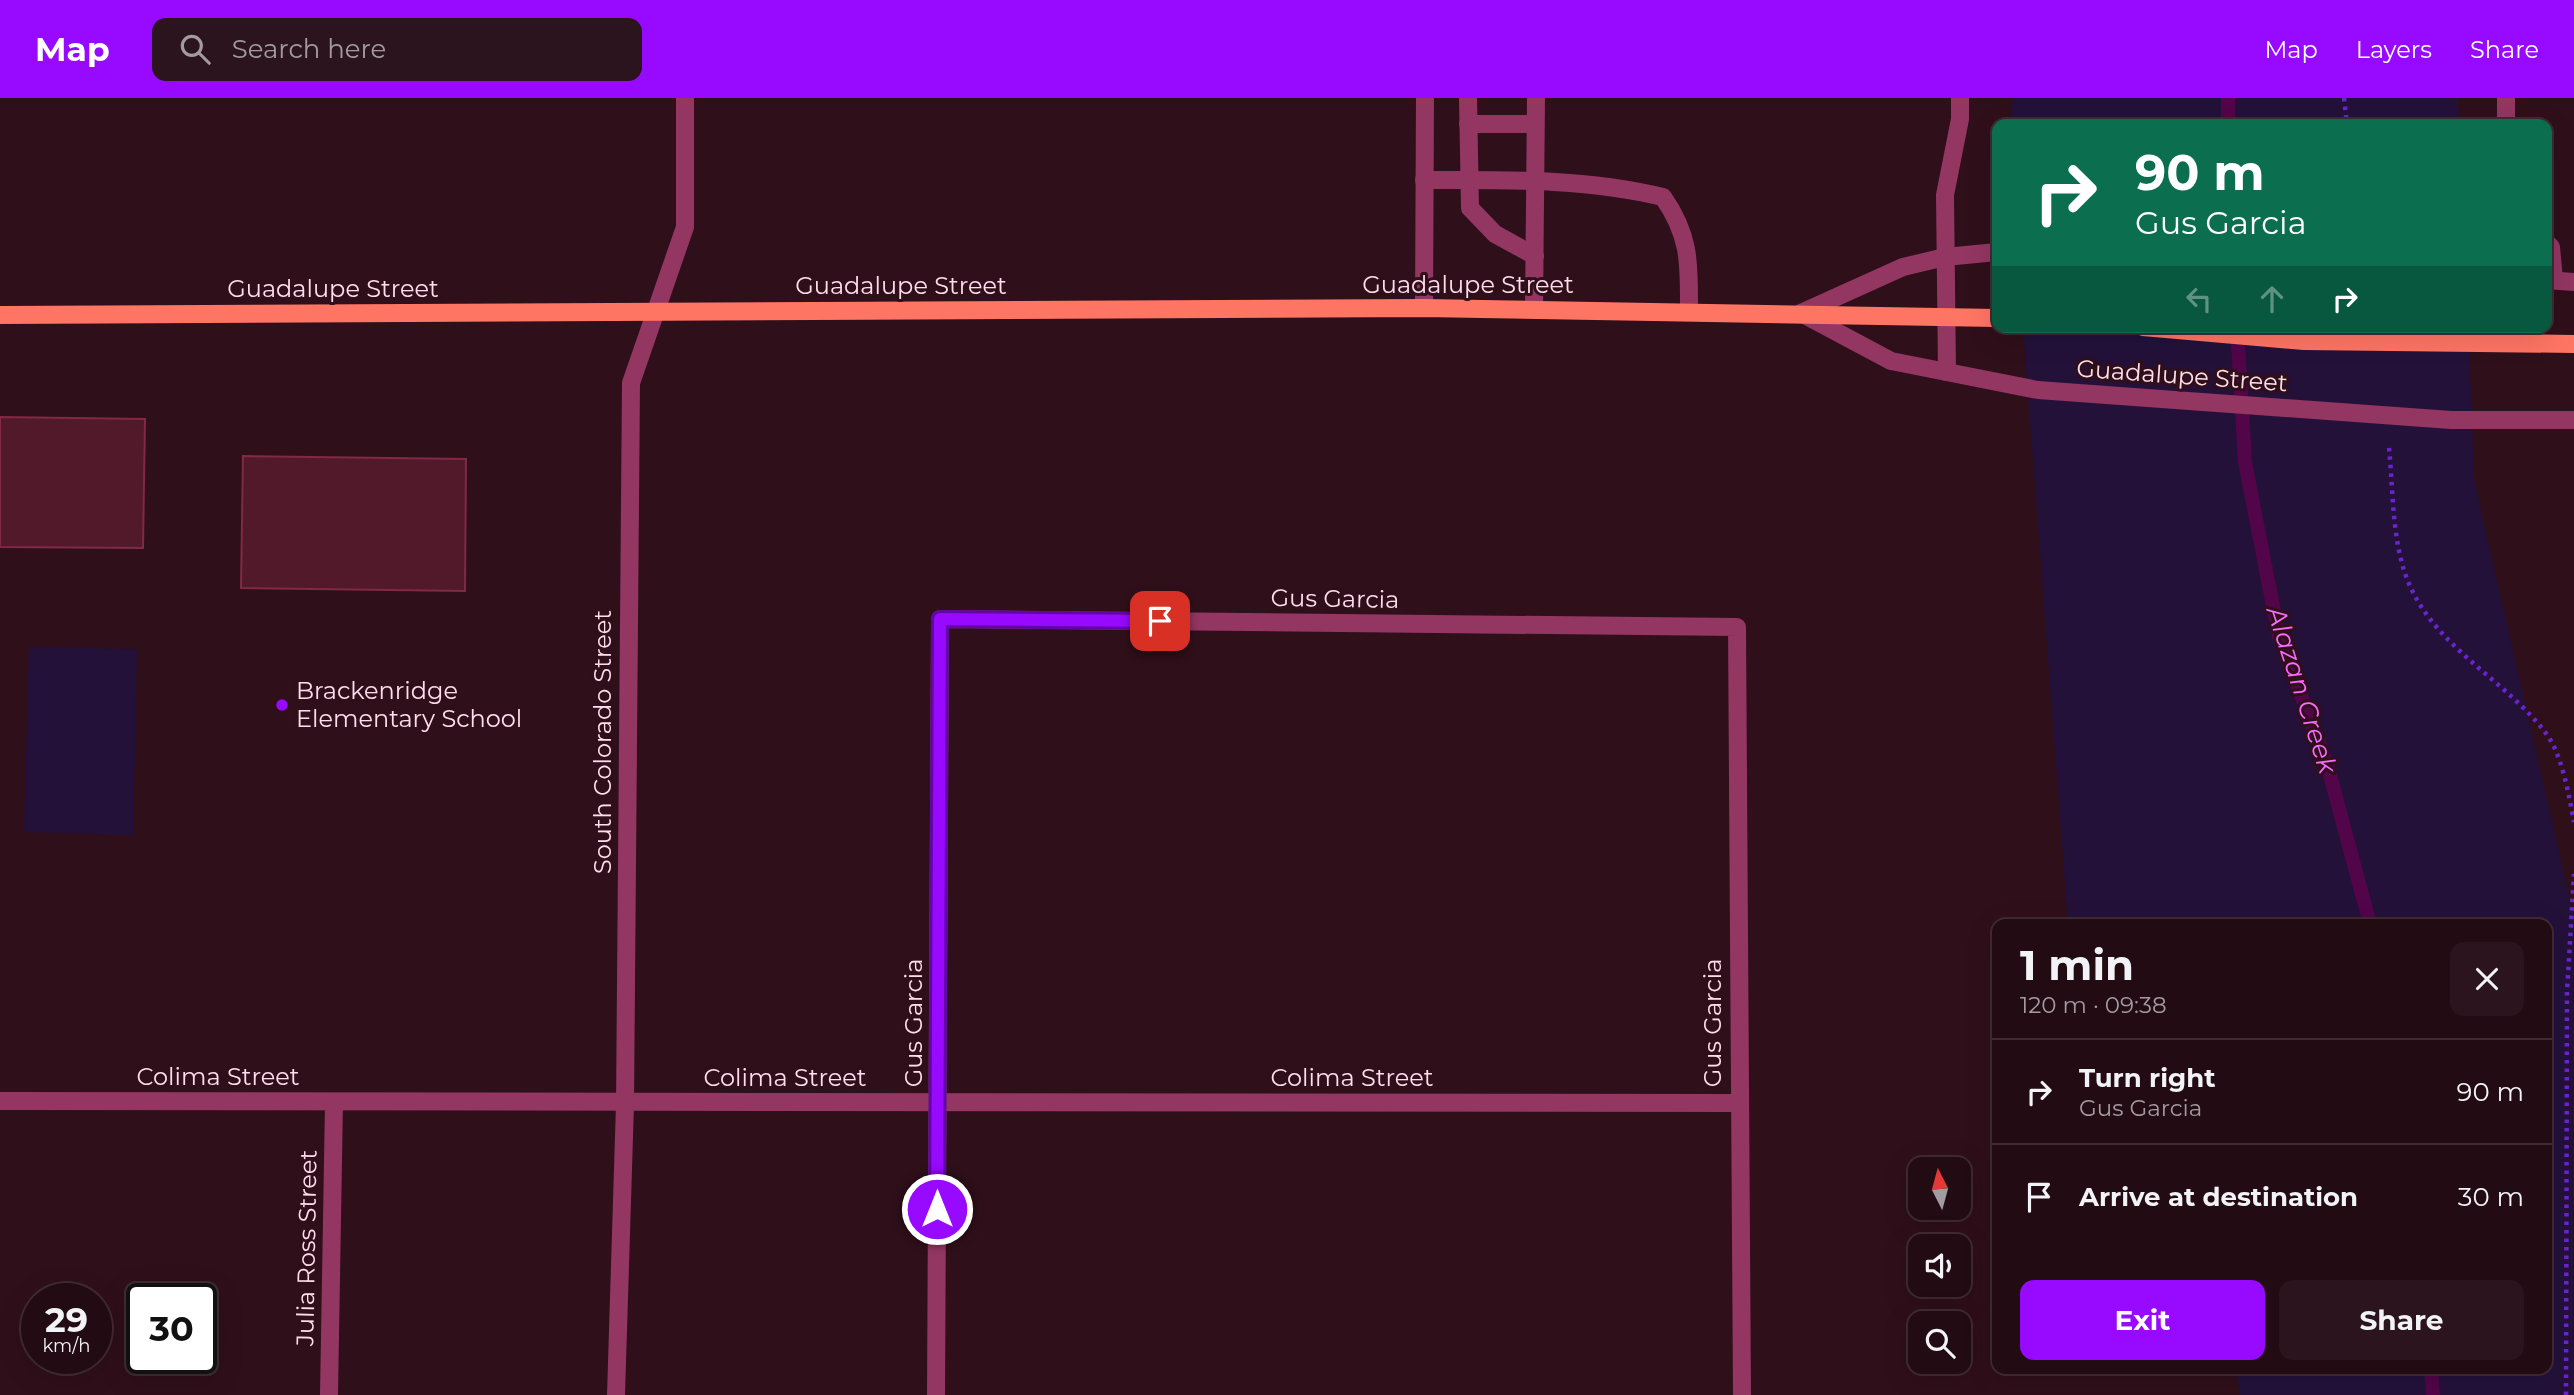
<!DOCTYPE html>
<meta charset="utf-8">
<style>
:root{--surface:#230b14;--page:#2b141d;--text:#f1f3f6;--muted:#a39ba0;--line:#402b34;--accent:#9809ff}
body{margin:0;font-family:Montserrat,sans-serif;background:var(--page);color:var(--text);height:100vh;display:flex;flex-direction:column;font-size:26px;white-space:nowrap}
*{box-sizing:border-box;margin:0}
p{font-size:23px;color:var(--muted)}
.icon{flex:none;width:38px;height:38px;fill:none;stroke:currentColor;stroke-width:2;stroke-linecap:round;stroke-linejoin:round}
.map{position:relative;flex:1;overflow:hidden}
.sheet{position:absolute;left:1992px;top:821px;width:560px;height:455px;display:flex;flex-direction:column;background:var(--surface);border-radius:14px;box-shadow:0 7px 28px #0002,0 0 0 2px var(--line)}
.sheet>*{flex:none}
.hud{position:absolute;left:1992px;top:21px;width:560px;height:214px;border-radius:14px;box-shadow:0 7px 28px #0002,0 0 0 2px var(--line);background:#0b6e4f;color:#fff;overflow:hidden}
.needle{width:46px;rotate:354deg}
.fabs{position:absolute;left:1908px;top:1059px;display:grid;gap:14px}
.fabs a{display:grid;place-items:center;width:63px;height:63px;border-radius:14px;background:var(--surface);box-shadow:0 7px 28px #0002,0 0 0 2px var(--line);font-size:35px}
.speed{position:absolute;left:21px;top:1185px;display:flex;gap:14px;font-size:35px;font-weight:700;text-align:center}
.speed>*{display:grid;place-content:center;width:91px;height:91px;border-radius:50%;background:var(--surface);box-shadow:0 7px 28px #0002,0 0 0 2px var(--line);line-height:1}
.speed small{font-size:18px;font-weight:400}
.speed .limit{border:4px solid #111;border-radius:10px;background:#fff;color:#111}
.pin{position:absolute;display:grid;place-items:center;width:60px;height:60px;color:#fff;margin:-30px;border-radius:14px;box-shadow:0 4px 10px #0006}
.me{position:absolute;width:77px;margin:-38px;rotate:0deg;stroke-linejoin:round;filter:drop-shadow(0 0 5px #0008)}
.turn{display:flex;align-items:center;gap:24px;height:147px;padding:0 28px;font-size:32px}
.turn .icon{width:91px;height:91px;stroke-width:2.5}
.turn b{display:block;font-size:49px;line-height:60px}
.lanes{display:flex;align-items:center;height:66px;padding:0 28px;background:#0003;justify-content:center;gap:35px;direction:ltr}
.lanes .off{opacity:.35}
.round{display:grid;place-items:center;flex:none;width:74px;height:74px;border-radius:14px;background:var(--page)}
.headline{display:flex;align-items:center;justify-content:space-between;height:119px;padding:0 28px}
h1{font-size:42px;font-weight:700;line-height:52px}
.primary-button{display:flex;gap:14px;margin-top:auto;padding:14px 28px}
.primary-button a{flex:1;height:80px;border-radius:14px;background:var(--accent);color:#fff;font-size:28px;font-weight:700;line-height:80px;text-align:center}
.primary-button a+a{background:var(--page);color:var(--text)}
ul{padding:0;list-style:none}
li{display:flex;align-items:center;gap:21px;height:105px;padding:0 28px;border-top:2px solid var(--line)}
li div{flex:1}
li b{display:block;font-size:26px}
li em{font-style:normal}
header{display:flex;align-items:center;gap:42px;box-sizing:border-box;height:98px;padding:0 35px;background:var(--accent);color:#fff}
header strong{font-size:33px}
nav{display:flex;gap:38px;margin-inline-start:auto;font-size:24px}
.search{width:490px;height:63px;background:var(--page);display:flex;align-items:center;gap:18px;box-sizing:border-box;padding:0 24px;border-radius:14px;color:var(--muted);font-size:26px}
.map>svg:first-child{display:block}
</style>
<header>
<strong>Map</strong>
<div class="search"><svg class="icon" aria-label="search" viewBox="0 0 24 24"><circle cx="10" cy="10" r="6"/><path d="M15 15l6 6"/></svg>Search here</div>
<nav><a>Map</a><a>Layers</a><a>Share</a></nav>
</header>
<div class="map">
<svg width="2574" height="1297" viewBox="0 0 2574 1297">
<rect width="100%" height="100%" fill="#2f0f1a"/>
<g fill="#23113a">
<path d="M2012 0H2458L2459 26H2012Z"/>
<path d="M2023 229H2468L2474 382 2574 820V1297H2240L2236 1271 2546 1270V826H2068Z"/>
<path d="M29 549 137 551 133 737 24 734Z"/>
</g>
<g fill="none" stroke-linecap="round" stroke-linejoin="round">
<g stroke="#520549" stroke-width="14">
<path d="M2228 0V26"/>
<path d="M2237 229 2245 364 2279 539 2327 666 2370 826"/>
<path d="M2431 1270 2433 1297"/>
</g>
</g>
<g fill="#52192b" stroke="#812945" stroke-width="2">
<path d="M0 319 145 321 143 450 0 449Z"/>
<path d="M243 358 466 361 465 493 241 490Z"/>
</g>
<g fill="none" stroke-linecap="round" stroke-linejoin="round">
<g stroke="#6b24cd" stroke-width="4.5" stroke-dasharray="3.5 5" stroke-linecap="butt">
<path d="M2344 0 2347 26"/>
<path d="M2389 350C2394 400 2391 456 2416 500 2447 555 2507 585 2545 634 2562 655 2569 698 2574 724"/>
<path d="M2566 1297 2567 894 2574 776"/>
</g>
<g stroke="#933662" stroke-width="18">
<path d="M1468 0 1470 110 1495 136 1535 158"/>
<path d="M1468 26H1535"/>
<path d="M2506 26V0"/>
<path d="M1424 82C1504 82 1585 80 1663 99 1691 139 1689 167 1689 214"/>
<path d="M2546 144 2551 149 2554 182"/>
<path d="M2546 182 2574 184"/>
<path d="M1424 210 1425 0"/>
<path d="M1534 212 1536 0"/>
<path d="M1801 215 1891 263 2038 292 2451 322H2574"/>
<path d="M1801 215 1903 169 1945 159 1997 154"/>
<path d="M1947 274 1945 97 1960 21V0"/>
<path d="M0 1003 1738 1005"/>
<path d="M329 1297 334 1004"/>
<path d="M616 1297 625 1006 631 285 685 129V0"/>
<path d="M936 1297 940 521 1737 529 1742 1297"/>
</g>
<g stroke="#ff7564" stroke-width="18">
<path d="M0 217 1424 210 1997 220"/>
<path d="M2143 229 2304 243 2574 246"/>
</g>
</g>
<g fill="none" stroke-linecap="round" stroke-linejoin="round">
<defs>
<path id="route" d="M937 1111 940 521 1160 523"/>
</defs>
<use href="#route" stroke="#6306a6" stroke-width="18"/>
<use href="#route" stroke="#9809ff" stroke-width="12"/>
</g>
<circle fill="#9809ff" stroke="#2f0f1a" stroke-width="2.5" cx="282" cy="607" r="7"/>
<g text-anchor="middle" stroke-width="6" stroke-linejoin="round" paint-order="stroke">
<g font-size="24" fill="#ffddeb" stroke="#2f0f1a">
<text x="1468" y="195">Guadalupe Street</text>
<text x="901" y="196">Guadalupe Street</text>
<text x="333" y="199">Guadalupe Street</text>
<text transform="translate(2182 278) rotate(4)" y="8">Guadalupe Street</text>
<text transform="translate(1335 501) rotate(1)" y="8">Gus Garcia</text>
<text transform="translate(603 644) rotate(-90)" y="8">South Colorado Street</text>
<text transform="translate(914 925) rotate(-90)" y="8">Gus Garcia</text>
<text transform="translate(1713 925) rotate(-90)" y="8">Gus Garcia</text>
<text x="218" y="987">Colima Street</text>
<text x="785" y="988">Colima Street</text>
<text x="1352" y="988">Colima Street</text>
<text transform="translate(307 1150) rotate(-89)" y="8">Julia Ross Street</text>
</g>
<g font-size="24" fill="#ffddeb" stroke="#2f0f1a" text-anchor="start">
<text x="296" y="601">Brackenridge<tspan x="296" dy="28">Elementary School</tspan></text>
</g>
<g font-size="26" font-style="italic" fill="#f76bff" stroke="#2f0f1a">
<text transform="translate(2302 592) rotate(72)" y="9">Alazan Creek</text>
</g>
</g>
</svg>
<div class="fabs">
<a><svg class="needle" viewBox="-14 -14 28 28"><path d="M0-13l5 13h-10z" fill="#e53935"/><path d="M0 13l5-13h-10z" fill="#a39ba0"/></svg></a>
<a><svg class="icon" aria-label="sound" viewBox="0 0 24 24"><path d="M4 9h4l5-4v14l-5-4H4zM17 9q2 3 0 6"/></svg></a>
<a><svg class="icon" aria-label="search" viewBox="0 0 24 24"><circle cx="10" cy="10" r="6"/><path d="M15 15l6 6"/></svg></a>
</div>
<div class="speed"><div>29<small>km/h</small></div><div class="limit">30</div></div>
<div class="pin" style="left:1160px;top:523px;background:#d93025"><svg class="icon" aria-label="arrive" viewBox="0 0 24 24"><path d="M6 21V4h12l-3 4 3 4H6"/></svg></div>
<svg class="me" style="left:937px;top:1111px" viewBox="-20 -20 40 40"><circle r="17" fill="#9809ff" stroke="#fff" stroke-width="3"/><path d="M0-11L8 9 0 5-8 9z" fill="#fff"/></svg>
<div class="hud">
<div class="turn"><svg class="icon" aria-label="right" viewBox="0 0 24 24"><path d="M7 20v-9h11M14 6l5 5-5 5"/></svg><div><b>90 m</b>Gus Garcia</div></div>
<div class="lanes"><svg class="icon off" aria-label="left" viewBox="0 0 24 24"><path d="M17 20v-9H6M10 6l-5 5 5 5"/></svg><svg class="icon off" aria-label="ahead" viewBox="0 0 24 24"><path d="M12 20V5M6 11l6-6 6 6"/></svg><svg class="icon" aria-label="right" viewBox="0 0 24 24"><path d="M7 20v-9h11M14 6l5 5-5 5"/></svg></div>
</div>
<section class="sheet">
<div class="headline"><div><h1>1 min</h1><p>120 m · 09:38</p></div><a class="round"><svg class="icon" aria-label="close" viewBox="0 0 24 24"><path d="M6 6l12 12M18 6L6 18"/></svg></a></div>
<ul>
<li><svg class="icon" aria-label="right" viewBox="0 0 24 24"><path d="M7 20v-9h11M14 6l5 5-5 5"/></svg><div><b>Turn right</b><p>Gus Garcia</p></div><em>90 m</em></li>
<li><svg class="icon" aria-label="arrive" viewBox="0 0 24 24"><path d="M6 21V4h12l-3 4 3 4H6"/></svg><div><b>Arrive at destination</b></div><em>30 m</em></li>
</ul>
<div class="primary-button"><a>Exit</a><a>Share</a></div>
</section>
</div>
